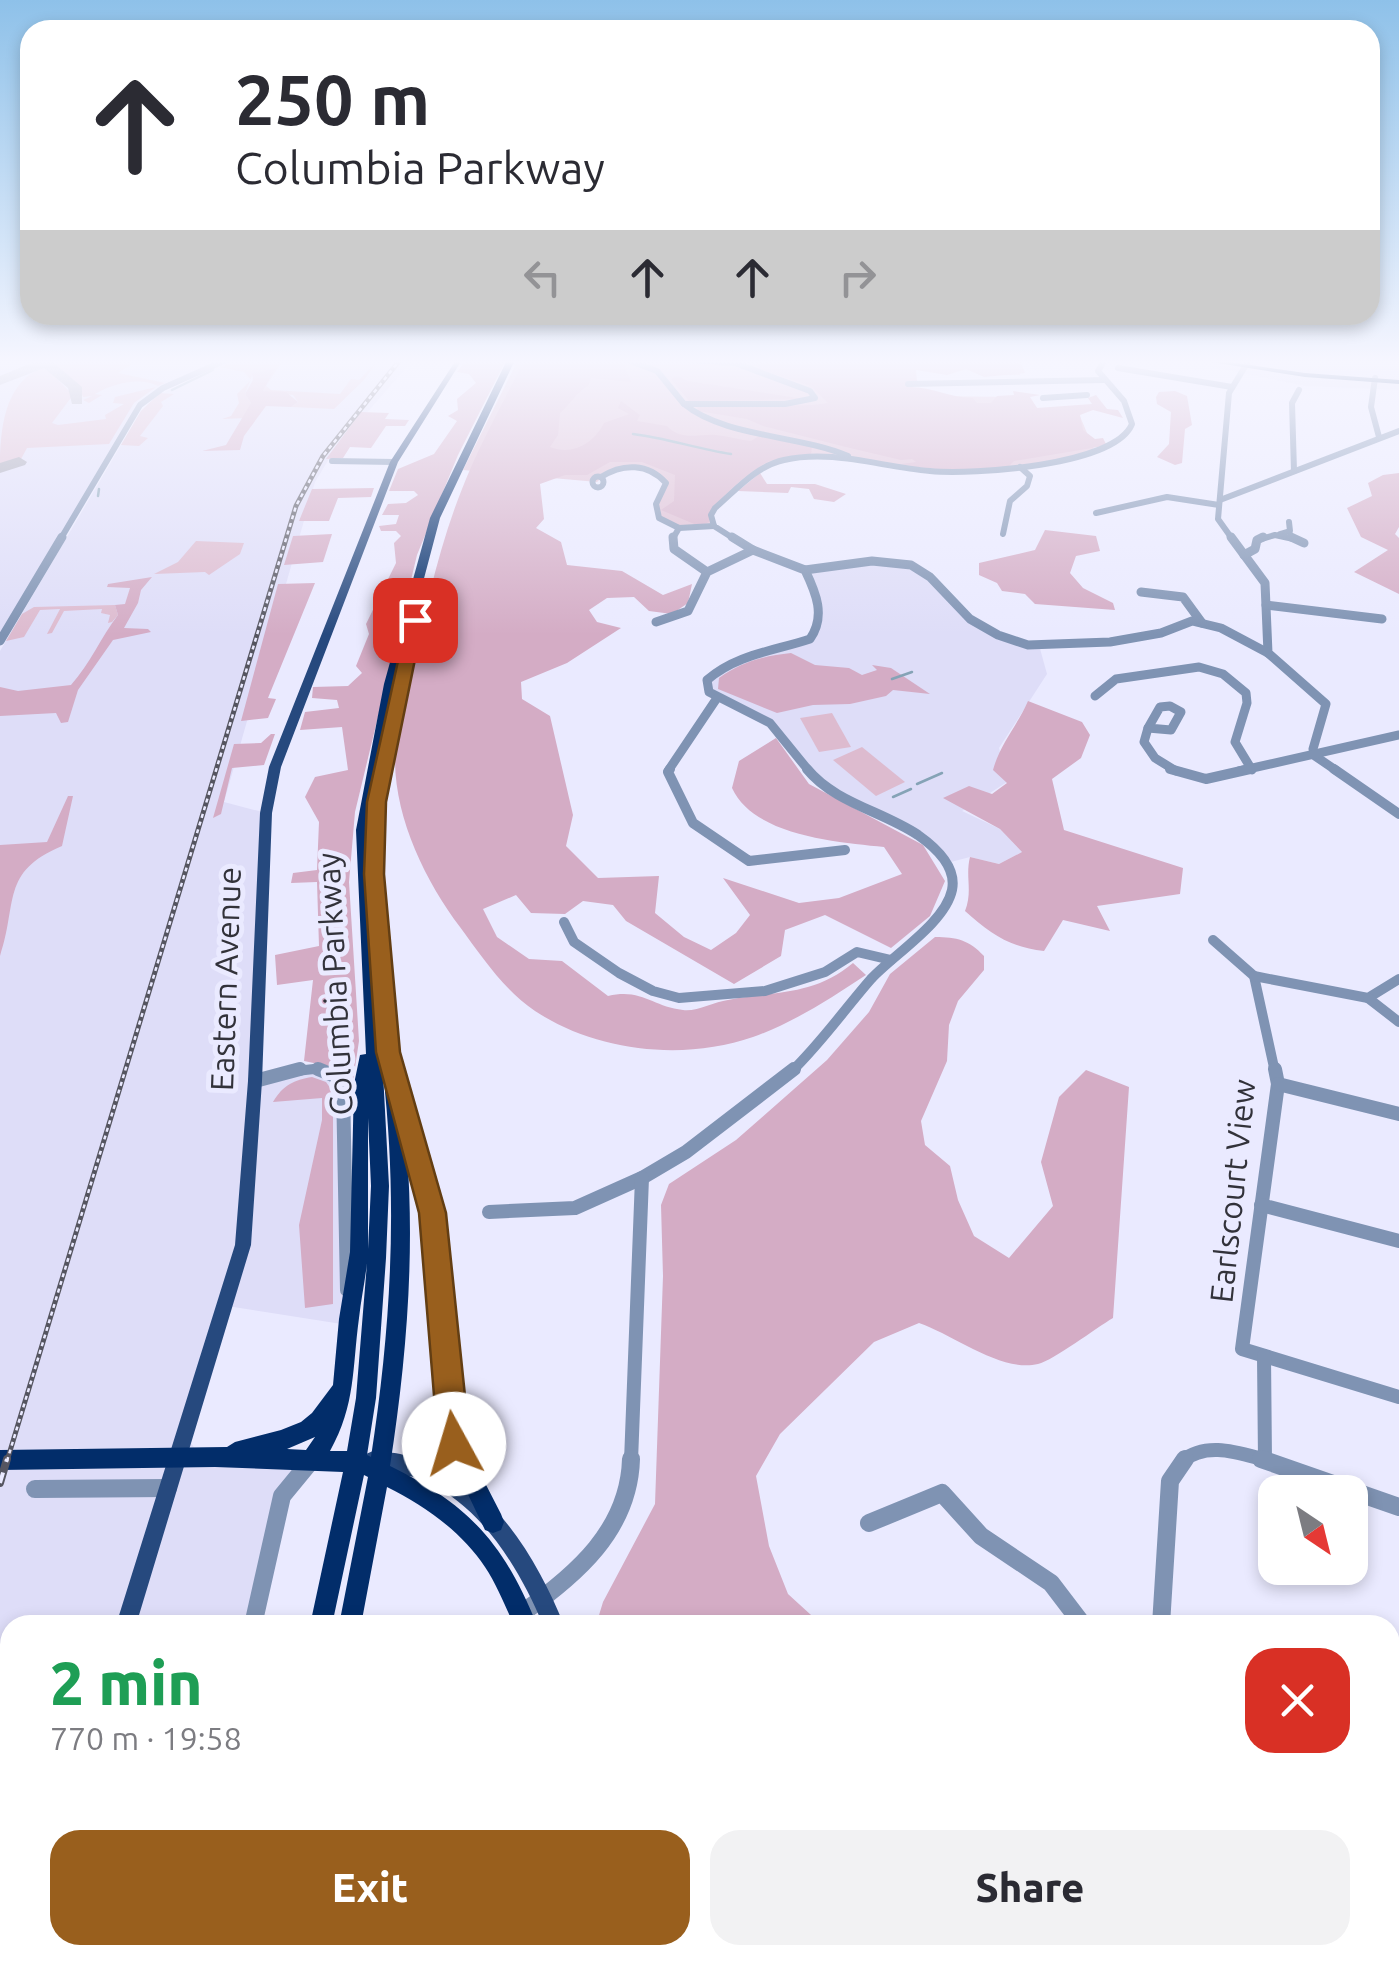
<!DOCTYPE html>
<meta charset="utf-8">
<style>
:root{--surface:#fff;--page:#f2f2f3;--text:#2b2b33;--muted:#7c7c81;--accent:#995f1d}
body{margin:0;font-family:Ubuntu,sans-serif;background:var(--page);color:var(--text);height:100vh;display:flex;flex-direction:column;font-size:38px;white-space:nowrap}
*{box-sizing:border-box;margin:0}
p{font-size:32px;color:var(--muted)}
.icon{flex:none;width:55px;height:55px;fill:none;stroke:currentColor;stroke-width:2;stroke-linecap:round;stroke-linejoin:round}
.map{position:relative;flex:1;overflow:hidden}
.sheet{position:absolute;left:0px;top:1615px;width:1400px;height:350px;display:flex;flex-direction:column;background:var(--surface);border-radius:30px 30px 0 0;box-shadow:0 5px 15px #0003}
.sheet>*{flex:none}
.banner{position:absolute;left:20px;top:20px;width:1360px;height:305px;border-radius:30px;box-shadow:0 5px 15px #0003;background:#fff;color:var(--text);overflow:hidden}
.needle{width:65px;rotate:145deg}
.tools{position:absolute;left:1258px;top:1475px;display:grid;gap:20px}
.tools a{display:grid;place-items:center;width:110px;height:110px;border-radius:20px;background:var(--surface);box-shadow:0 5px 15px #0003;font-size:50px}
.pin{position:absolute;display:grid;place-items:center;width:85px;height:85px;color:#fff;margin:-42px;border-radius:20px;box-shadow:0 5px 15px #0006}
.me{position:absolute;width:110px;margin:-55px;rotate:354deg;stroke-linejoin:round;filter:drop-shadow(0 0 8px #0008)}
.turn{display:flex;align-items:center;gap:35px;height:210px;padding:0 50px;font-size:45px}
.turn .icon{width:130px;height:130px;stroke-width:2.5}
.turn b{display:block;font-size:70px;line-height:85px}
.lanes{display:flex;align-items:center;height:95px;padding:0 50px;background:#0003;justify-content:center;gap:50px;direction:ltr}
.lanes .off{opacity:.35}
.round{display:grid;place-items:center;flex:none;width:105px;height:105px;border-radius:30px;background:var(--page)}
.summary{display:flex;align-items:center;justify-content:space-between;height:170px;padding:0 50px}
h1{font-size:60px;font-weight:800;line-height:75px;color:#1e9e55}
.action{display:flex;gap:20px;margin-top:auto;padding:20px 50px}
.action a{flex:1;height:115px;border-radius:30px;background:var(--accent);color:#fff;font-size:40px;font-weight:800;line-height:115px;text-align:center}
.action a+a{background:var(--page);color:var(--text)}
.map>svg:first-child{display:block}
</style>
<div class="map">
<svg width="1399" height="1965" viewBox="0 0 1399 1965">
<rect width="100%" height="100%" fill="#eaeaff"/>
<g fill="#deddf8">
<path d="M0 360H222L141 401 0 635Z"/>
<path d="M232 360H413L335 449 315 482 224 802 266 813 255 1081 307 1068 339 1079 348 1325 227 1306 186 1434 199 1456 312 1459 282 1496 253 1625H10V1955H24L21 1965H0V651L141 411 156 396Z"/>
<path d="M1203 360H1399V390L1305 386 1212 367 1215 362Z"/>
<path d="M880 561 914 566 952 604 1000 636 1039 645 1047 674 999 748 1007 782 962 811 1000 829 1022 852 999 864 970 857 947 863 928 843 823 785 776 728 717 698 707 680 715 672 813 637 819 617 805 570Z"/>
</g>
<g fill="#ddbbcf">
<path d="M61 360H127L132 364 118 373 165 383 158 386C141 377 115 382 95 394L102 395 89 403 83 400 92 396 83 397 79 386 54 365Z"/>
<path d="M238 360H283L266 386 271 390 340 394 351 379 359 380 378 360 364 380 334 409 291 407 298 402 293 395 263 391 272 375 253 373 245 394 251 403 246 418 222 419 231 416 239 403 237 394 251 380 244 372 220 367Z"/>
<path d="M518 360H1016L1020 375H988L985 369 900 370 919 396 1029 397 1037 408H1060L1079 414 1095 452 1000 471 967 472 806 457 763 468 712 511 714 526 679 528 656 513 665 483 643 468 606 473 597 482 463 470Z"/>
<path d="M40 369H47L73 395 52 423 58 425 106 419 105 415 124 404 113 403 115 397 156 387 134 403 109 444 27 448 21 459 0 465C0 432 4 384 40 369Z"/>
<path d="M160 393 174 394 161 402 163 406 140 436 148 438 139 446 121 445 141 411Z"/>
<path d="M196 541 244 543 240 554 209 575 205 572 154 574 178 562Z"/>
<path d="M115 605 118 615 112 622 108 623 110 615 101 613 102 609 64 611 52 633 47 634 60 609 40 610 24 637 6 641 22 614 34 607Z"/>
<path d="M832 713 851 747 819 752 800 718Z"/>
<path d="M862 747 905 782 876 796 833 760Z"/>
</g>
<g fill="#d4acc5">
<path d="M466 360H506L458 455 417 555 355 812 349 882 359 1041 352 1087 338 1068 304 1061 313 980 277 985 275 955 319 946 317 882 291 883 293 873 317 870 319 822 305 797 315 777 348 770 342 727 300 730 305 712 339 708 337 700 312 698 313 687 348 686 362 673 356 666 369 634 366 624 396 563 394 543 401 536 396 531H381L379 526 396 524 399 515H382L388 504 406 503 418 495 414 491H389L398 469 434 454 457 421 448 416 458 410 457 399 476 383 469 374 457 372Z"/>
<path d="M524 360H618L623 363 631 382 591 378 588 386C576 392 571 404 560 413L558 435 550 447C573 456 594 443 604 423L629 414 618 408 621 401 640 415 637 421 667 426C682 442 700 433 716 435 728 436 739 440 751 441L759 436 812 446 811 455C797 456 784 457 770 461 754 467 707 505 709 522L699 526 661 510 674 501 675 475 642 462H610L587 475H565L540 484 544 519 536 528 561 542 567 565 622 571 663 595 692 584 688 603 672 614 649 611 634 597 607 598 589 610 597 622 621 628 567 663 521 682 522 699 550 716 573 815 566 846 598 878 659 876 655 913 684 937 711 950 736 933 750 915 723 878 799 903 839 898 902 874 884 847C837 842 754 836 732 788L739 761 776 738 809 784 923 845 945 881 930 916 891 948 825 915 785 930 781 956 734 984 626 921 613 905 583 901 565 914 531 913 516 895 483 909 497 937 529 959 562 961 608 996C642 988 653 1007 683 1010 696 1012 714 1002 728 1000 774 991 814 996 853 963L866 975C831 998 793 1023 753 1037 684 1061 597 1052 535 1011 504 990 482 957 460 927 426 882 395 819 395 760 395 734 406 705 411 679 424 616 438 549 462 489 479 445 504 402 524 360Z"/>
<path d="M756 360H1020L1025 373 984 377 966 369 947 375 916 370 917 381 910 387C933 387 950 398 973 398L977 403H991L997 396 1014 395 1013 391 1040 395 1030 397 1037 408 1092 404 1088 398 1096 395 1107 409 1118 410 1123 418 1093 410 1080 415 1083 430 1095 439 1103 438 1106 444 1098 447 1014 461 1008 467C972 470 936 472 901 464L916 462 912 459 901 460 846 447 763 426 747 419 698 411 697 406C740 399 785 410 828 403L811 386 759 369Z"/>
<path d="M275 369 263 391 286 392 298 402 291 407 266 406 244 436 240 450 202 451 226 445 251 403 245 394 253 380 252 373Z"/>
<path d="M678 376 688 381 804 399 689 401 671 379Z"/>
<path d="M1175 391 1187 396 1192 425 1185 429 1182 463 1175 465 1157 457 1169 444 1171 412 1157 404 1156 397 1159 392Z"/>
<path d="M361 412 389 413 385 419 409 420 405 426H386L371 448 350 447 343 458 326 459Z"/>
<path d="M760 473 767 484H815L846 494 834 502 814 499 809 489 791 487 788 493 738 491Z"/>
<path d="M1399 473V527L1395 534 1399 538V594L1354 572 1388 550 1361 537 1347 508 1372 496 1368 483 1383 475Z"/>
<path d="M374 488 371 497 338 498 329 521H299L312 489Z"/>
<path d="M1045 530 1096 536 1100 551 1076 556 1070 573 1083 588 1113 603 1115 610 1035 604 1025 594 1002 591 997 583 979 575V563L1035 550Z"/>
<path d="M332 534 323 562 284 565 293 536Z"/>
<path d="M152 577 141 590 138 603 124 628 148 629 151 632 113 640 78 690 68 722 61 723 56 713 0 716V687L18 691 71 685C90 664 101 637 118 615L115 605 125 604 130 588 107 587 108 584Z"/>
<path d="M315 583 268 698 276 699 268 718 241 721 278 584Z"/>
<path d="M791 653 815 665 849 668 862 675 877 670 872 665 891 668 930 694 893 690 886 696 850 704 813 705 777 713 718 689 719 678C741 662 763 656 791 653Z"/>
<path d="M1028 701 1082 722 1090 735 1081 758 1052 779 1064 830 1183 868 1180 894 1097 906 1110 931 1063 920 1044 951C1009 947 991 934 965 911 973 891 965 877 970 857L999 864 1022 852 1000 829 943 798 969 786 992 794 1007 783 993 770C1000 744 1017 726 1028 701Z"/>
<path d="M271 734H275L264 765 232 768 221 814 213 818 234 744 261 743Z"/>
<path d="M68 796H73L62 846C0 872 18 903 0 956V845L47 842Z"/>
<path d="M935 937C957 937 969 940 984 956V970L958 1001 949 1025 947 1061 921 1121 925 1145 950 1166 958 1200 974 1236 1009 1258 1053 1206 1041 1162 1059 1097 1086 1070 1129 1087 1113 1318C1096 1328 1054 1360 1038 1364 1002 1373 954 1335 919 1323L874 1342 780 1434 756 1476 769 1546 788 1594 822 1625H596L603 1602 655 1504 663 1276 661 1205 669 1184 736 1140 827 1060 869 1012 890 974Z"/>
<path d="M312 1077 326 1082 333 1092V1304L305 1308 299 1225 322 1120V1098L273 1102C283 1085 294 1080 312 1077Z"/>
<path d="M672 1955H810L803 1965H675Z"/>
</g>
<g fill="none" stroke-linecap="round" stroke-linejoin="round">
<g stroke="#85a3b6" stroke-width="2.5">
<path d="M172 390 213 370"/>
<path d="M633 434C667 438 697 449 731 454"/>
<path d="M98 496 99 489"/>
<path d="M892 679 912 672"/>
<path d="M917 784 942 773"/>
<path d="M893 797 911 789"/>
</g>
<g fill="#a0a0b0" fill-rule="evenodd">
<path d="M39 360H58L55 364 82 387V404H72L68 388 44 368 0 385V376Z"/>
<path d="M19 457 27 462 25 465 0 473V463Z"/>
</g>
<g stroke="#7f93b3" stroke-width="6">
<path d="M627 360 657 371 684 404H785L815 398 810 391 735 363 687 360"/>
<path d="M1118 368 1232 387"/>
<path d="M1375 378 1371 407 1379 437"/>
<path d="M908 384 1104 380"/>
<path d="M1043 398 1087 395"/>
<path d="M684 404C724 437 799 435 848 456"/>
<path d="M332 461 394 462"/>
<path d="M1294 471 1292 403 1299 390"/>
<circle cx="598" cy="482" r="5.5"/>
<path d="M601 477C623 463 648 463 666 483L656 504 659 518 679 528 714 526"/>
<path d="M1220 500 1399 431"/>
<path d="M1096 513 1167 497 1219 505"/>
<path d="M1003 534 1010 501 1027 486 1030 476 1020 467"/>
<path d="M1280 534 1290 531 1289 522"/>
<path d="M60 540 140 405 163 388 226 360"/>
<path d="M672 540 679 528"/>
<path d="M736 540 714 526 711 515 715 508C736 490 756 466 784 460 832 449 881 467 930 471 972 475 1115 466 1132 424L1124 401 1098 371 1105 360"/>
<path d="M1233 540 1218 519 1229 393 1249 360"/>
<path d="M1258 540 1275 535 1298 540"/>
</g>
<g stroke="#7f93b3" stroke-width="9">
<path d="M673 537 674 549 707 572"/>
<path d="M732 537 753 550 805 570C816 593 826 616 810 639 774 651 737 654 707 680L709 692 770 723 809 771"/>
<path d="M1231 537 1265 583 1268 653 1326 704 1313 749 1315 756 1337 771"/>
<path d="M1291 537 1304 543"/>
<path d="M1244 555 1255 549 1257 540 1263 537"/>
<path d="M805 570 872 561 911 565 930 577 970 619 998 635 1028 645 1110 642 1161 633 1192 621 1221 628 1268 653"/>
<path d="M1141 592 1183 597 1202 623"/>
<path d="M1266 605 1382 619"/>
<path d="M656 622 688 611 707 572 753 550"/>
<path d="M0 641 62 537"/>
<path d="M1095 696 1116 679 1199 667 1223 674 1246 693 1247 703 1235 742 1252 770"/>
<path d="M1170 706 1181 712 1171 730 1148 728 1160 707Z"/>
<path d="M1148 728 1144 742 1155 758 1176 771"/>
<path d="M668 771 717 698"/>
<path d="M1239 771 1399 735"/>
</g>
<g stroke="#7f93b3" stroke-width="10">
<path d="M670 769 668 772 693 823 749 861 845 850"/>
<path d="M1170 769 1206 779 1250 769"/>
<path d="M1334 769 1399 814"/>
<path d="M564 922 574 942 619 973 653 991 679 998 765 991 825 972 857 952 891 960"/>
<path d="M1213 940 1254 976 1275 1072"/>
<path d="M1254 976 1368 998 1399 979"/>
<path d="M1368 998 1399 1022"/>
<path d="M287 1072 314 1069 327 1072"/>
<path d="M791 1072C821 1043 844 1010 871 979 893 955 945 923 952 890 957 866 935 847 918 835 882 811 835 803 807 769"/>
</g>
<g stroke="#7f93b3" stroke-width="14">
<path d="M318 1069 335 1076 343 1086 347 1290"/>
<path d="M1275 1069 1278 1084 1242 1349 1399 1397"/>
<path d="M255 1081 300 1069"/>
<path d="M1278 1084 1399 1114"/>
<path d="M1261 1205 1399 1241"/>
<path d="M489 1212 575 1208 642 1178 686 1152 794 1069"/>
<path d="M1264 1356 1265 1461"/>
<path d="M631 1461 642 1178"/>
<path d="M1182 1461C1208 1440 1241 1454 1270 1461"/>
</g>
<g stroke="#7f93b3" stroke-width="18">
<path d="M1261 1459 1399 1507"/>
<path d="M35 1489 168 1488"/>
<path d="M869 1523 942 1493 981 1536 1051 1583 1083 1625"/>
<path d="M522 1613C576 1575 629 1530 631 1459"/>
<path d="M253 1625 282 1496 310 1462"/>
<path d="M1161 1625 1170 1481 1185 1459"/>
<path d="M125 1955 157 1965"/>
<path d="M189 1965 192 1955"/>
</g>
<g fill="#26497e" fill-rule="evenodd">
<path d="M456 360H462L398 462 281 767 272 813 262 1081 251 1245 136 1625H116L235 1245 248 1081 260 813 269 767 390 462Z"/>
<path d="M373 1451C383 1452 394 1452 404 1455 486 1472 535 1554 564 1625H543C520 1570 483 1508 427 1482 406 1472 386 1475 366 1468L363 1461 366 1454Z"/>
<path d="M12 1955H36L33 1965H9Z"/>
<path d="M606 1955H630L634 1965H610Z"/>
<path d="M631 1955H655L659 1965H635Z"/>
</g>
<g fill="#022d6a" fill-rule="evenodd">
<path d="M507 360H515L440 518 396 684 374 805 381 806 382 809 381 904 402 1099 409 1101 411 1106 441 1213 464 1442 501 1514 504 1522 501 1530 493 1533 485 1530 444 1444 423 1213 407 1153C415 1258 406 1363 390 1466 470 1505 504 1544 537 1625H514C505 1606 497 1585 485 1567 462 1532 424 1505 387 1487L361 1625H339L368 1477 364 1475 332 1625H310L343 1472 215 1467 0 1470V1450L227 1447 235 1442 281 1430 301 1422 312 1413 333 1385 339 1319 350 1252 354 1084 360 1055 366 1054 356 830 384 684 430 518ZM383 1073C398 1204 391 1327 371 1457L367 1455 376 1398 386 1258 389 1186ZM368 1118 371 1186 368 1249ZM367 1263 356 1398 347 1451H330C356 1404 352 1369 359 1318 361 1300 365 1281 367 1263ZM315 1437 306 1450 287 1449Z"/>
<path d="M1199 360H1215L1305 373 1399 380V384L1305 377Z"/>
<path d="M238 1955H264L263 1965H235Z"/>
<path d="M271 1955H297L296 1965H268Z"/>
</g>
<defs>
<path id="rail-far1" d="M7 1461 296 506 323 456 400 360"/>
<path id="rail" d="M0 1483 7 1459"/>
</defs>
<use href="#rail-far1" stroke="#555560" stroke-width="5"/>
<use href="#rail" stroke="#555560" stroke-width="8"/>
<use href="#rail-far1" stroke="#eaeaff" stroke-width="2.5" stroke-dasharray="4" stroke-linecap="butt"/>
<use href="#rail" stroke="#eaeaff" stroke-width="4" stroke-dasharray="11" stroke-linecap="butt"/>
</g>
<linearGradient id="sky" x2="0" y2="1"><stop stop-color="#8ec1e9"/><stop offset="0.57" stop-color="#f6f6ff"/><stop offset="1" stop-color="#f6f6ff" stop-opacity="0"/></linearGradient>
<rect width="1399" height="635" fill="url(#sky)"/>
<path fill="#995f1d" stroke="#633e13" stroke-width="2.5" d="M415 615 423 620 386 802 384 874 400 1052 446 1213 470 1444 465 1455 454 1459 443 1455 438 1444 419 1213 376 1052 364 874 367 802 407 620Z"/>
<g text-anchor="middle" stroke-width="10" stroke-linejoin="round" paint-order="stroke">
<g font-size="32" fill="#32323a" stroke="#eaeaff">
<text transform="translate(226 979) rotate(-88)" y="11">Eastern Avenue</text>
<text transform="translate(335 984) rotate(-93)" y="11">Columbia Parkway</text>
<text transform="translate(1233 1191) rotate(-84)" y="11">Earlscourt View</text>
</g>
</g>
</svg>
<div class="tools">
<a><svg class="needle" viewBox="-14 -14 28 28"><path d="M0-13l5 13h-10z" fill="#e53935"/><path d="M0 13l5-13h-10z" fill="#7c7c81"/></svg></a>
</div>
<div class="pin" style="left:415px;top:620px;background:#d93025"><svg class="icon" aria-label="arrive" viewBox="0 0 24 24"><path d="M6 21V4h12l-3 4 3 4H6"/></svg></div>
<svg class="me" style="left:454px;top:1444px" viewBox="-20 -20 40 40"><circle r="19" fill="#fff"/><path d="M0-13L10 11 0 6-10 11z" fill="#995f1d"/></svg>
<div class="banner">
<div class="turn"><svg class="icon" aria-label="ahead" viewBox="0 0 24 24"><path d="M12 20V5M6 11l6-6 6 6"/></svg><div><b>250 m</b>Columbia Parkway</div></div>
<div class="lanes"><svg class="icon off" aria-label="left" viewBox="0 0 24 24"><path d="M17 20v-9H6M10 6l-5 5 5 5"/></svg><svg class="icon" aria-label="ahead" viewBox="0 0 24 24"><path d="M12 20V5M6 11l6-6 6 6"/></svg><svg class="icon" aria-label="ahead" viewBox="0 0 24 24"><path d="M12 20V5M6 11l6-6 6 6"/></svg><svg class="icon off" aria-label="right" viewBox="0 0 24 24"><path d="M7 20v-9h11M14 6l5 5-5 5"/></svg></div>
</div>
<section class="sheet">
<div class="summary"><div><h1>2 min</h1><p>770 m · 19:58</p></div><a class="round" style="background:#d93025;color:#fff"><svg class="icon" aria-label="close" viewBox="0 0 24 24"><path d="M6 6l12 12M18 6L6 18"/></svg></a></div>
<div class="action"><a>Exit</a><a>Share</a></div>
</section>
</div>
